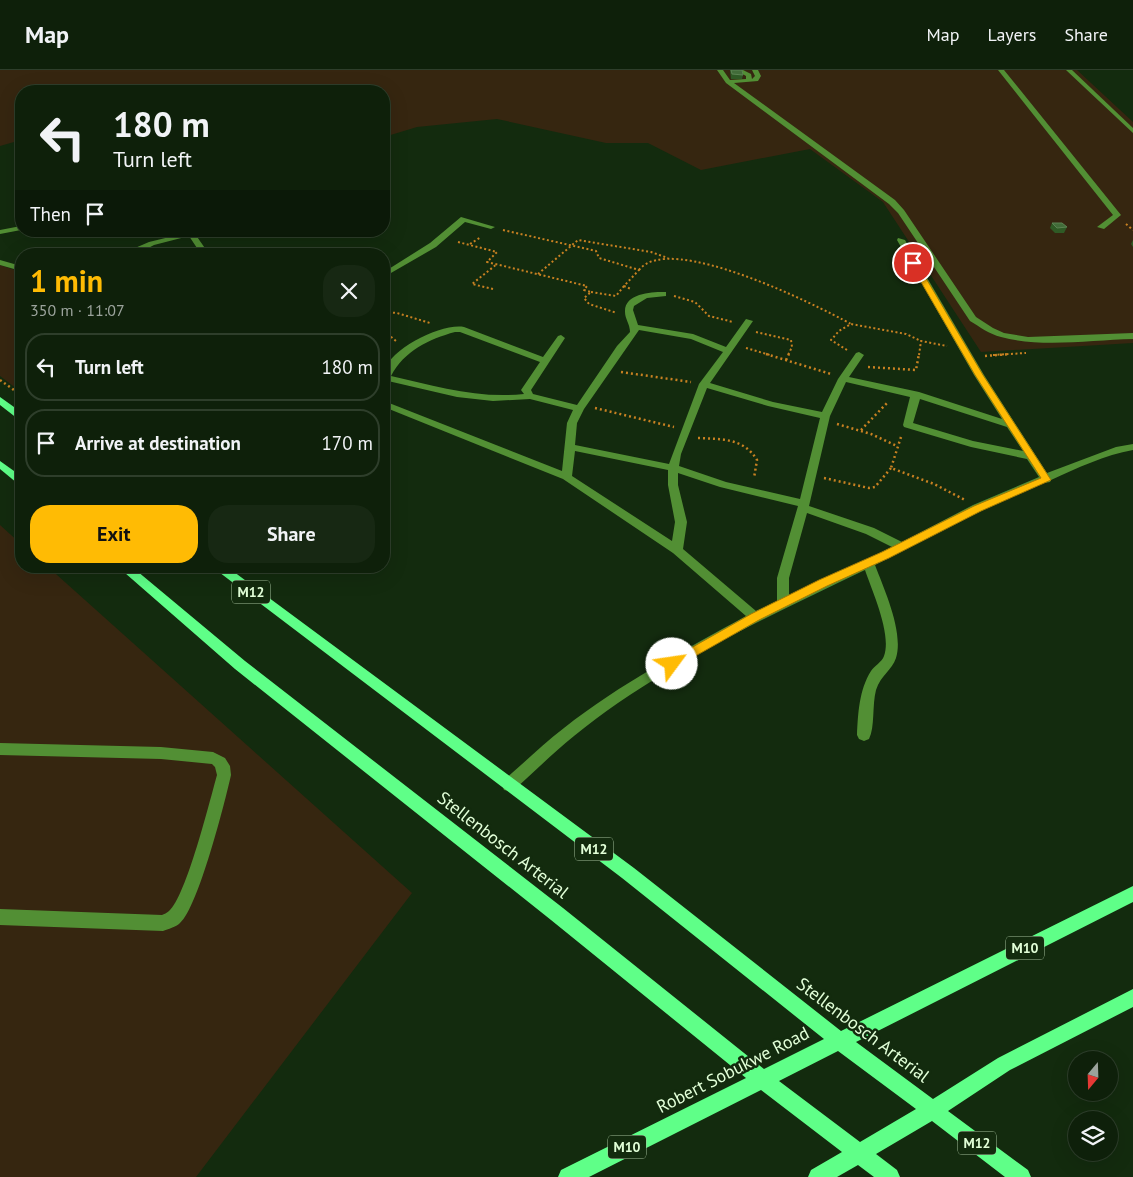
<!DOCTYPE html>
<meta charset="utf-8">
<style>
:root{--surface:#0e200a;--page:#172813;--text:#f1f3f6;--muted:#9ba39c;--line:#2e3e2b;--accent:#ffbb04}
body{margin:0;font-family:"PT Sans",sans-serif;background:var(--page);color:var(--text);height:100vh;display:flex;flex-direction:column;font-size:19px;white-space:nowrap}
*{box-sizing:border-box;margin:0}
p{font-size:16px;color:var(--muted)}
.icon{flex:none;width:28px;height:28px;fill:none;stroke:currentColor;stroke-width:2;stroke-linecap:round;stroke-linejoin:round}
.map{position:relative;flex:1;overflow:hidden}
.sheet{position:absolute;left:15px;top:178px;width:375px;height:325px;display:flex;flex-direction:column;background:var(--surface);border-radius:20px;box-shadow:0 5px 20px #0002,0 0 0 1px var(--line)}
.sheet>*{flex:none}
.top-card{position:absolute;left:15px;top:15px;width:375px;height:152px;border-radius:20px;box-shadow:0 5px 20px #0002,0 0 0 1px var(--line);background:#0e200a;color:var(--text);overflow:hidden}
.needle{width:32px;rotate:199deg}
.controls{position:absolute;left:1068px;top:981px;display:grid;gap:10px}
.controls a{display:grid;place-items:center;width:50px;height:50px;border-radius:50%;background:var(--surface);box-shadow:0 5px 20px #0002,0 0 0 1px var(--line);font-size:25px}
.pin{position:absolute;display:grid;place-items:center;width:42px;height:42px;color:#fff;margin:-21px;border:2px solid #fff;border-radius:50%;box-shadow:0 1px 5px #0007}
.me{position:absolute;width:55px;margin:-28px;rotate:59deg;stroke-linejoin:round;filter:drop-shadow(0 0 4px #0008)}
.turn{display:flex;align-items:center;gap:18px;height:105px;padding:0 15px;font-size:22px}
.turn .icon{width:65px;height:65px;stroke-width:2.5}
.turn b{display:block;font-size:35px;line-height:42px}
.then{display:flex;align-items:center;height:48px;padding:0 15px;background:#0003;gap:10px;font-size:19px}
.round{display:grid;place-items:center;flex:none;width:52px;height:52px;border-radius:20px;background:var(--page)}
.headline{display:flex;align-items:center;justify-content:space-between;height:85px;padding:0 15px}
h1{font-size:30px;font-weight:800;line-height:38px;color:var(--accent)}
.action{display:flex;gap:10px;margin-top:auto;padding:10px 15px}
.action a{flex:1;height:58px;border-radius:20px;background:var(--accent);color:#111;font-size:20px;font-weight:800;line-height:58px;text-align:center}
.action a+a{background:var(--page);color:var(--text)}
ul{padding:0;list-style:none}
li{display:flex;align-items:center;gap:15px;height:68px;margin:0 10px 8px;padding:0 5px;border:2px solid var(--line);border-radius:20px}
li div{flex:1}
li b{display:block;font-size:19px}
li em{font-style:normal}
header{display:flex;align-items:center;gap:30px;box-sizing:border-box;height:70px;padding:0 25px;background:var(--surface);border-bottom:1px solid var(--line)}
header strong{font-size:24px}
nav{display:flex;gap:28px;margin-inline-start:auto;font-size:18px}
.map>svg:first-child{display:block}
</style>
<header>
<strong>Map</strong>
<nav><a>Map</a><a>Layers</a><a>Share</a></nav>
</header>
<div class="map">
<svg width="1133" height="1107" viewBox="0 0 1133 1107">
<rect width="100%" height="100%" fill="#132b0e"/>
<g fill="#362610">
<path d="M0 0H1077L1133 52V273L981 282 883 132 810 79 701 100 648 73H606L497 49 417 57 384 67V21H21V70L0 76Z"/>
<path d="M0 195 21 202V322L0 306Z"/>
<path d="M0 455 21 474V496H47L412 823 196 1107H0Z"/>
</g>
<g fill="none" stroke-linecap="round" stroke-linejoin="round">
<g stroke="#c88122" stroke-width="2" stroke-dasharray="2 2.5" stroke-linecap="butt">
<path d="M1126 154 1133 160"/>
<path d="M503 160 596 181 599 188 639 200 624 216 631 219"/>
<path d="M458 172 497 182 487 192 587 216 584 220 591 222 584 228 589 234 617 243"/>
<path d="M470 174 481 167"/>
<path d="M639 200C669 161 816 235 851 254"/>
<path d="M538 204 578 170 651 182 668 188"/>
<path d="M493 219 472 214 497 194"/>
<path d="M591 222 616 226 624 216"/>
<path d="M674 226 695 232 709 246 733 252"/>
<path d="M384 242 397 243 430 253"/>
<path d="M384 261 396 271"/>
<path d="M756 262 791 270 792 277 788 285"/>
<path d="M746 278 770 285"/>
<path d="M847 280 831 270 839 261 851 254 906 264 921 271"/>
<path d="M919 285 921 271 947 276"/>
<path d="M993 285 1026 283"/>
</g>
<g stroke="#c88122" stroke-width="2.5" stroke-dasharray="2 3" stroke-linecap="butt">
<path d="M766 284 831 304"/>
<path d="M985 286 1010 284"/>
<path d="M786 290 789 284"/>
<path d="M868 297 916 300 919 284"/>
<path d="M621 302 691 312"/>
<path d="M0 310 21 325"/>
<path d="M595 338 674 357"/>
<path d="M837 354 871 364 897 376"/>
<path d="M861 360 888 332"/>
<path d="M901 367 891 398 934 414 965 430"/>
<path d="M698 368C721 369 744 368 757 390L754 408"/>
<path d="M824 408 869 418 875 417 891 398"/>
</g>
<g fill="#528f34" fill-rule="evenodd">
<path d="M717 0H723L730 10 746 9V6L736 0H743L751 4 752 9 755 6 752 0H758L761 6 758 11 734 13 895 130 904 140 976 247 993 258 1004 263 1028 267 1133 263V269C1091 270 1041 278 1001 267 989 264 980 257 970 251L898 143 889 134 726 13Z"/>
<path d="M998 0H1004L1121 145 1104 159 1097 157 1113 145Z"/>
<path d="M1066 0H1072L1133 58V63Z"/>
<path d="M461 147 495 157 491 159 465 152 436 177 384 207V202L430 173Z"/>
<path d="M21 156V160L0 164V160Z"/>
<path d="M185 161H193L209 184H201L189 166 154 175 137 184H128L135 178 149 172 186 163Z"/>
<path d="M898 168 905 170 984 305 1047 403 1116 377 1133 374V380C1105 385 1077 398 1051 410L1050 412 1044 413 981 441 875 495C884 519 904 562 896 588 892 600 881 605 876 620 872 635 875 657 869 669L864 671 859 669 857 665C858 644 859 620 871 601 874 596 882 592 884 586 892 564 872 521 865 500 765 548 660 596 574 666 553 683 534 702 514 720L509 721 504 720 502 715 504 710C524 693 543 674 564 658 620 614 684 580 746 546L673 483 563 409 384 337V331L562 401 567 353 573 340 530 329 493 331 457 327 388 311 384 313C384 309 383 304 384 301 391 278 442 253 464 257L543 287 558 266 561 265 565 268 531 320 533 324 577 335 617 276 630 262C630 254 625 249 625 242 624 224 650 222 663 222H666V226L647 228 634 236 633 240 638 255 693 264 726 277 746 249 753 251 710 313 773 332 822 342 838 309 856 283 859 282 864 285 849 307 919 322 1002 349 974 305 897 170ZM639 260 691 269 723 282 699 314 669 394 575 375 577 353 584 339ZM455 262H460L540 292 521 320 524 324C478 329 435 316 391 306 404 281 429 269 455 262ZM846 312 910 327 903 355 904 357 971 377 1027 389 1039 407 973 435 902 472 874 458 809 436 830 346ZM707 318 768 336 820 348 800 429 726 412 679 396 681 384ZM920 329 1007 357 1023 381 973 371 913 353ZM575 381 668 400V415L675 452 672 471 572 406ZM678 403 720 417 798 436 777 508V531L756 541 683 479 687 452 678 415ZM807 443 866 464 892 477 789 526V508Z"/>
<path d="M0 190 21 196V201L0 195Z"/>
<path d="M0 673 161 677 213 682 225 688 230 696 231 705C225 732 198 838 180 853 176 857 168 859 163 861L0 855V839L162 845C164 844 167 843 169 841 186 827 210 730 217 705L215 697 212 694 161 689 0 685Z"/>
</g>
<g fill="#5fff88" fill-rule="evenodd">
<path d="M0 327 21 342V350L18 349 0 335Z"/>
<path d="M0 391 21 406V414L17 413 0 399Z"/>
<path d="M117 496H131L245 591 563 838 764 999 824 969 622 808 211 496H226L634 798 841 961 1133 816V832L856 972 933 1029 998 988 1133 919V937L1010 1000 948 1041 1028 1100 1031 1107H1005L932 1051 876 1084 897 1100 900 1107H874L858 1095 837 1107H808L811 1100 842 1082 761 1020 589 1107H558L561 1100 746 1008 551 850 235 599ZM838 981 916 1039 860 1072 779 1011Z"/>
</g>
</g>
<g fill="#2f5a25">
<path d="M730 0H742L743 5 742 9H731Z"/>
<path d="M1052 153 1067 157 1064 163H1055L1050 158Z"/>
<path d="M1133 170V177L1131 174Z"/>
</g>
<g fill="#426c39" stroke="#5b8352">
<path d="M731 0H742L743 5 732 4Z"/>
<path d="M1052 153H1062L1067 157 1057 158Z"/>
</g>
<path fill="#ffbb04" stroke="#a67a03" d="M913 190 917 193 983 305 1051 410 981 441 889 488 827 516 759 550 676 597H668L666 594 668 591 751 544 819 510 882 482 974 436 1041 408 975 305 910 193Z"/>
<g text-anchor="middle" stroke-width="5" stroke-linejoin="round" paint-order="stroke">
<g fill="#132b0e" stroke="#a4bf9b" stroke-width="1">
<rect x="232" y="510.5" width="38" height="23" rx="4"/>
<rect x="575" y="767.5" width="38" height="23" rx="4"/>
<rect x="1006" y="866.5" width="38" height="23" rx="4"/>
<rect x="958" y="1061.5" width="38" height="23" rx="4"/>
<rect x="608" y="1065.5" width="38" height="23" rx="4"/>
</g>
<g font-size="14" font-weight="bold" fill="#e2ffd8">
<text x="251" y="527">M12</text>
<text x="594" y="784">M12</text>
<text x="1025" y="883">M10</text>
<text x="977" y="1078">M12</text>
<text x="627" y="1082">M10</text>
</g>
<g font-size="18" fill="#e2ffd8" stroke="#132b0e">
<text transform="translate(503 775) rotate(38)" y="6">Stellenbosch Arterial</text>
<text transform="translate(863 960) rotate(37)" y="6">Stellenbosch Arterial</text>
<text transform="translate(733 1000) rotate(-27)" y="6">Robert Sobukwe Road</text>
</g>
</g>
</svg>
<div class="controls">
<a><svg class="needle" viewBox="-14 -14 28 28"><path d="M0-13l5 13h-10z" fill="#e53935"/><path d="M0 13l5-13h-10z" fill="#9ba39c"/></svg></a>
<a><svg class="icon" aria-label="layers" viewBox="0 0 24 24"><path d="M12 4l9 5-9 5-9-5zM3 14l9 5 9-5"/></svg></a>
</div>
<div class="pin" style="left:913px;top:193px;background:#d93025"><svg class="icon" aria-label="arrive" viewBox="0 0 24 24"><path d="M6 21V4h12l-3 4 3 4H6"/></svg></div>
<svg class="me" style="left:672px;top:594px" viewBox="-20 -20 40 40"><circle r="19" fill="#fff"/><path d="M0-13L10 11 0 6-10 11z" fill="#ffbb04"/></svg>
<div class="top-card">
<div class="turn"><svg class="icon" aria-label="left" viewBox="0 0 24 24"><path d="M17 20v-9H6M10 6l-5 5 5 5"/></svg><div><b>180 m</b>Turn left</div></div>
<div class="then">Then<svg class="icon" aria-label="arrive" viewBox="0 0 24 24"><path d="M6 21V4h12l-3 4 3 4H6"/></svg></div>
</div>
<section class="sheet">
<div class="headline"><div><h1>1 min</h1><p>350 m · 11:07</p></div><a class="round"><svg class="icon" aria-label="close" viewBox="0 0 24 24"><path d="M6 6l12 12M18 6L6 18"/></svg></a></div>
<ul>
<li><svg class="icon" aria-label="left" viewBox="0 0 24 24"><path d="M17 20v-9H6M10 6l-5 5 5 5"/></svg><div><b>Turn left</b></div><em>180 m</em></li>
<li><svg class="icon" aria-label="arrive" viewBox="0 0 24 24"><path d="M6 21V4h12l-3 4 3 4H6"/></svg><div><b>Arrive at destination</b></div><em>170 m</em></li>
</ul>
<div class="action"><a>Exit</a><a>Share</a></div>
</section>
</div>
